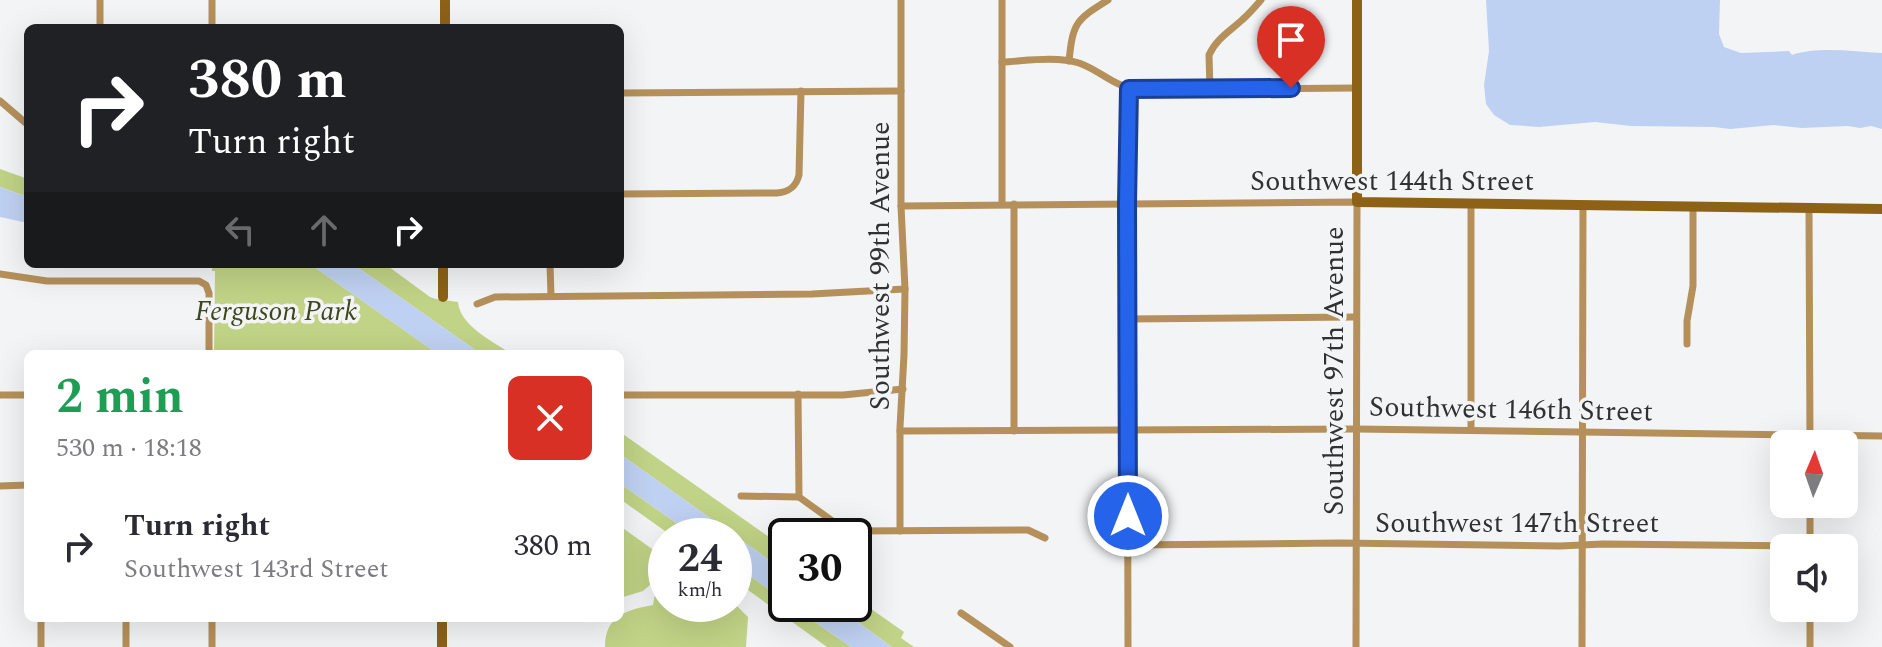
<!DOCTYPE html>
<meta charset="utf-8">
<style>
:root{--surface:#fff;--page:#f2f2f3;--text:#2b2b33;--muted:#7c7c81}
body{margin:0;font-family:Spectral,serif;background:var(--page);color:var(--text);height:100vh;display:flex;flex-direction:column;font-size:30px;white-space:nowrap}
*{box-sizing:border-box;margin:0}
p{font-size:26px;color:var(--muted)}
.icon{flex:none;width:44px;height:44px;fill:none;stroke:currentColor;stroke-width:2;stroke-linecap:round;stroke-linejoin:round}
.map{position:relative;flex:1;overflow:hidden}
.drawer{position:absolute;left:24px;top:350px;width:600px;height:272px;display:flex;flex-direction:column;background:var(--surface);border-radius:12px;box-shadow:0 8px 32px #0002}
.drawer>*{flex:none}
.top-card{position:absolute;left:24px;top:24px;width:600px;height:244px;border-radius:12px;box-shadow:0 8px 32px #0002;background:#202124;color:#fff;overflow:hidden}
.needle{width:52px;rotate:2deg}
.buttons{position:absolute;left:1770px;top:430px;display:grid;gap:16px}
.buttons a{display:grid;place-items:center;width:88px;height:88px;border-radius:12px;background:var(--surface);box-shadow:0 8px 32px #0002;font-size:40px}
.speed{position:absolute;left:648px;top:518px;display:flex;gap:16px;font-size:40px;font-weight:700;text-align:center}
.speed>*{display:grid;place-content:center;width:104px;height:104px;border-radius:50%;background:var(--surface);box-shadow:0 8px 32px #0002;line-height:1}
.speed small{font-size:20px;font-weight:400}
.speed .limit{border:4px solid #111;border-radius:12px;background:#fff;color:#111}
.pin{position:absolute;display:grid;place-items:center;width:68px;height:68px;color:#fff;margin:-82px -34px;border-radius:50% 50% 50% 0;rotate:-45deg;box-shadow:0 0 8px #0007}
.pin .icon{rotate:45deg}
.me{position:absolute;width:88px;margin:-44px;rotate:0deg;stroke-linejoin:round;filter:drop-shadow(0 0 6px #0008)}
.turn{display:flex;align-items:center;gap:28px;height:168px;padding:0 32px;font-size:36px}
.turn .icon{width:104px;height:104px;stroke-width:2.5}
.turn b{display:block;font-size:56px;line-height:68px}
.lanes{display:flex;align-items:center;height:76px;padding:0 32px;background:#0003;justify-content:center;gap:40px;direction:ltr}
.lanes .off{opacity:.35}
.round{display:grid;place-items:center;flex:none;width:84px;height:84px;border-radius:12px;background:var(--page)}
.summary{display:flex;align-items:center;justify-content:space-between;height:136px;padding:0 32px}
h1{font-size:48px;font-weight:700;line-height:60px;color:#1e9e55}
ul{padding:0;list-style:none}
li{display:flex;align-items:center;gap:24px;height:120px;padding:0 32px}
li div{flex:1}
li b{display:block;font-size:30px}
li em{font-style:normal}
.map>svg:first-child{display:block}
</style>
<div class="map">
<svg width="1882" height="647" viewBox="0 0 1882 647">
<rect width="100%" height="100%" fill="#f3f4f6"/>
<g fill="#c1d386">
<path d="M0 169 28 179V197L0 187Z"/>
<path d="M212 264H310L438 354H214L215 271H212Z"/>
<path d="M353 264H385L430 297 436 299 458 302C460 326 493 341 511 354H481Z"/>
<path d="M620 432 786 549V572L620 454Z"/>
<path d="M620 481 625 487 695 536H672L620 499Z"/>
<path d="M620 526 666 559V571L643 591 620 598Z"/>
<path d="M734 564 786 602V604H789L851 647H827L734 580Z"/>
<path d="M666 589V604L734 603 748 617 746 647H605C605 616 626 610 653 605L655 594Z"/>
<path d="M854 597 904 632 901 638 914 647H892L833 604H854Z"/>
</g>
<g fill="#bfd1f2">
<path d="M1486 0H1720L1719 34 1724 47 1741 53 1789 51 1792 55C1820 46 1854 52 1882 53V129L1871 126 1860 128 1848 126 1802 128 1774 125 1730 129 1714 127 1631 126 1595 122 1539 127 1510 125 1494 115 1486 104 1484 85 1489 51Z"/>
<path d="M0 187 28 197V223L0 217Z"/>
<path d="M310 264H353L481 354H438Z"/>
<path d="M620 454 786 572V602L734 564V536H695L625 487 620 481Z"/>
<path d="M789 604H833L892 647H851Z"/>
</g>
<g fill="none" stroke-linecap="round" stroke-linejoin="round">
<g stroke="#b5905a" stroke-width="7">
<path d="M100 28V0"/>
<path d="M212 28V0"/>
<path d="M1069 61C1073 22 1076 20 1108 0"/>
<path d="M1002 62C1026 61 1055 56 1079 63 1104 72 1113 88 1143 90L1356 88"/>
<path d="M1210 90 1209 55C1216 39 1230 31 1242 20 1249 14 1255 7 1261 0"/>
<path d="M620 93 901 91"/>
<path d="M0 101 28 125"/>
<path d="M620 194 777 193C789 192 796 187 799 175L801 91"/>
<path d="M1471 203V430"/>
<path d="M1002 204V0"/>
<path d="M901 206 1357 202 1356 647"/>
<path d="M1809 208 1810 444"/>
<path d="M550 264 551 296"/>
<path d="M0 274 47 281H199L206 285 209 293V354"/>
<path d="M477 304 495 297 812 294 905 289"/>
<path d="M1127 319 1356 317"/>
<path d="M1687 344V321L1693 286V206"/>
<path d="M798 394 799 497"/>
<path d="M0 395H28"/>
<path d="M620 395H843L903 389"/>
<path d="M900 431 1356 429 1882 436"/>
<path d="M1014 431V204"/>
<path d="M0 486 28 485"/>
<path d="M741 496 799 497 838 525 856 531 1028 530 1045 538"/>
<path d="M1810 504V548"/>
<path d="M900 531V427L904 355 905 289 901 206V0"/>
<path d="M1128 545 1341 543 1560 546 1603 544 1810 546"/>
<path d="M1810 608V647"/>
<path d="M961 613 1010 647"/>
<path d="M41 618V647"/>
<path d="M126 618V647"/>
<path d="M212 647V618"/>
<path d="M1128 647 1127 204 1129 89"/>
<path d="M1582 647 1583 205"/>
</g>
<g stroke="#8d6217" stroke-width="10">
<path d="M1357 0V202L1882 209"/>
<path d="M445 28V0"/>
<path d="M443 297V264"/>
<path d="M442 647V618"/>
</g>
</g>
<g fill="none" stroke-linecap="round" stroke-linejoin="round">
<defs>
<path id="route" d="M1128 516 1127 204 1129 89 1291 88"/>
</defs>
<use href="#route" stroke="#184099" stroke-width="20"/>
<use href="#route" stroke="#2563eb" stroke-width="14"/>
</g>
<g text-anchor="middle" stroke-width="7" stroke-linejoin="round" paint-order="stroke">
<g font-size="28" fill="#313132" stroke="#f3f4f6">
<text x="1392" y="190">Southwest 144th Street</text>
<text transform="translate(879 266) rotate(-90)" y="10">Southwest 99th Avenue</text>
<text transform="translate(1333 371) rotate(-90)" y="10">Southwest 97th Avenue</text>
<text transform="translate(1511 408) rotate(1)" y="10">Southwest 146th Street</text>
<text x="1517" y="532">Southwest 147th Street</text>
</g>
<g font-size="28" font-style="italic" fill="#3f471e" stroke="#f3f4f6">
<text x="276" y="320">Ferguson Park</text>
</g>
</g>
</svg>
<div class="buttons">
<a><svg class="needle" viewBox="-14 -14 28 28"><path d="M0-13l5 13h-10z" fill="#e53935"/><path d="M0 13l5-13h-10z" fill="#7c7c81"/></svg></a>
<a><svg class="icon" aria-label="sound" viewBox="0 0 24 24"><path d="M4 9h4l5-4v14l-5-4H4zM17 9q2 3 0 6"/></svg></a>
</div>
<div class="speed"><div>24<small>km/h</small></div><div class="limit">30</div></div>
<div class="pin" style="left:1291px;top:88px;background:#d93025"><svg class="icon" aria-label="arrive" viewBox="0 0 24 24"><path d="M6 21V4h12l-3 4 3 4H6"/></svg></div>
<svg class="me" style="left:1128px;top:516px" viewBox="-20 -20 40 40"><circle r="17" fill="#2563eb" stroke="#fff" stroke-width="3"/><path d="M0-11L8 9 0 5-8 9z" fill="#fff"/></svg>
<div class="top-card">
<div class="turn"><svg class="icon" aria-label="right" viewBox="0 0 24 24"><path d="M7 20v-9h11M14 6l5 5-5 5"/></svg><div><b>380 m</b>Turn right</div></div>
<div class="lanes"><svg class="icon off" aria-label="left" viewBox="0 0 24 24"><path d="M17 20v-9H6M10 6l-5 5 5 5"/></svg><svg class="icon off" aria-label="ahead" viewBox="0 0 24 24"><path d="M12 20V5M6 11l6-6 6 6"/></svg><svg class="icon" aria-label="right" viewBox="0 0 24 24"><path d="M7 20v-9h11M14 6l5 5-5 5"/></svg></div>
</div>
<section class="drawer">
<div class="summary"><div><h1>2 min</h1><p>530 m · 18:18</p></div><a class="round" style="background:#d93025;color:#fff"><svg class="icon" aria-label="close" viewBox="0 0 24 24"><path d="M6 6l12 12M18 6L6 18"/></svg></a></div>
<ul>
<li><svg class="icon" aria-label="right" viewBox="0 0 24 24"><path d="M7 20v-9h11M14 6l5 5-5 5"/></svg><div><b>Turn right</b><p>Southwest 143rd Street</p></div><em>380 m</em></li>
</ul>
</section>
</div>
